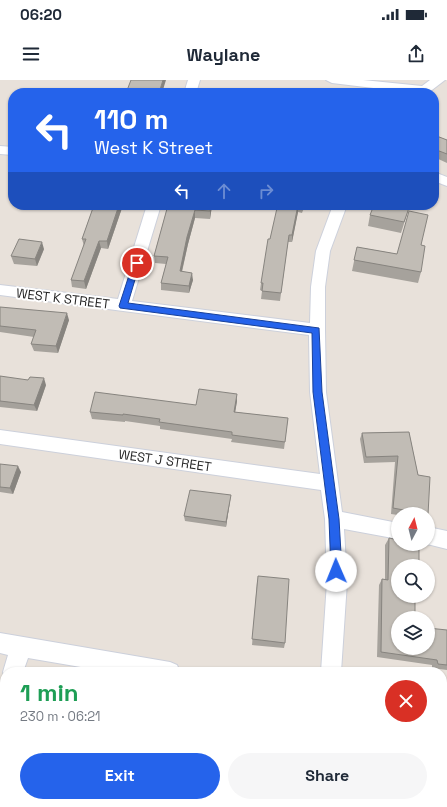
<!DOCTYPE html>
<meta charset="utf-8">
<style>
:root{--surface:#fff;--page:#f6f6f7;--text:#1f2937;--muted:#747a83;--accent:#2563eb}
body{margin:0;font-family:"Space Grotesk",sans-serif;background:var(--page);color:var(--text);height:100vh;display:flex;flex-direction:column;font-size:15px;white-space:nowrap}
*{box-sizing:border-box;margin:0}
p{font-size:13px;color:var(--muted)}
.icon{flex:none;width:22px;height:22px;fill:none;stroke:currentColor;stroke-width:2;stroke-linecap:round;stroke-linejoin:round}
.map{position:relative;flex:1;overflow:hidden}
.drawer{position:absolute;left:0px;top:587px;width:447px;height:140px;display:flex;flex-direction:column;background:var(--surface);border-radius:16px 16px 0 0;box-shadow:0 1px 3px #0004}
.drawer>*{flex:none}
.hud{position:absolute;left:8px;top:8px;width:431px;height:122px;border-radius:16px;box-shadow:0 1px 3px #0004;background:#2563eb;color:#fff;overflow:hidden}
.needle{width:26px;rotate:7deg}
.buttons{position:absolute;left:391px;top:427px;display:grid;gap:8px}
.buttons a{display:grid;place-items:center;width:44px;height:44px;border-radius:50%;background:var(--surface);box-shadow:0 1px 3px #0004;font-size:20px}
.pin{position:absolute;display:grid;place-items:center;width:34px;height:34px;color:#fff;margin:-17px;border:2px solid #fff;border-radius:50%;box-shadow:0 1px 4px #0007}
.me{position:absolute;width:44px;margin:-22px;rotate:359deg;stroke-linejoin:round;filter:drop-shadow(0 0 3px #0008)}
.turn{display:flex;align-items:center;gap:14px;height:84px;padding:0 20px;font-size:18px}
.turn .icon{width:52px;height:52px;stroke-width:2.5}
.turn b{display:block;font-size:28px;line-height:34px}
.lanes{display:flex;align-items:center;height:38px;padding:0 20px;background:#0003;justify-content:center;gap:20px;direction:ltr}
.lanes .off{opacity:.35}
.round{display:grid;place-items:center;flex:none;width:42px;height:42px;border-radius:21px;background:var(--page)}
.headline{display:flex;align-items:center;justify-content:space-between;height:68px;padding:0 20px}
h1{font-size:24px;font-weight:600;line-height:30px;color:#1e9e55}
.primary-button{display:flex;gap:8px;margin-top:auto;padding:8px 20px}
.primary-button a{flex:1;height:46px;border-radius:24px;background:var(--accent);color:#fff;font-size:16px;font-weight:600;line-height:46px;text-align:center}
.primary-button a+a{background:var(--page);color:var(--text)}
.status{display:flex;justify-content:space-between;align-items:center;height:28px;padding:0 20px;background:var(--surface);direction:ltr}
.status svg{height:11px;fill:currentColor}
header{display:flex;justify-content:space-between;align-items:center;height:52px;padding:0 20px;background:var(--surface);font-size:18px;font-weight:600}
.map>svg:first-child{display:block}
</style>
<div class="status"><b>06:20</b><svg viewBox="0 0 49 12"><path d="M0 12V9h3v3zM5 12V6h3v6zM10 12V3h3v9zM15 12V0h3v12zM26 1h20v11H26zM47 4h2v5h-2z"/></svg></div>
<header><svg class="icon" aria-label="menu" viewBox="0 0 24 24"><path d="M4 6h16M4 12h16M4 18h16"/></svg>Waylane<svg class="icon" aria-label="share" viewBox="0 0 24 24"><path d="M12 15V3M7 8l5-5 5 5M5 13v7h14v-7"/></svg></header>
<div class="map">
<svg width="447" height="727" viewBox="0 0 447 727">
<rect width="100%" height="100%" fill="#e8e1da"/>
<g fill="none" stroke-linecap="round" stroke-linejoin="round">
<defs>
<g id="minor">
<path d="M188 0H200L196 13H184Z"/>
<path d="M326 0H363L422 6 430 0H445L428 13H415L332 3Z"/>
<path d="M0 66 13 67V75L0 74Z"/>
<path d="M434 92 447 97V106L434 101Z"/>
<path d="M147 125H161L132 221 310 243 311 207 316 171 333 125H347L330 171 325 207V250L326 312 342 432 398 443V459L344 449 347 502 341 592H321L327 502 325 439 321 410 0 364V350L320 394 310 312 309 255 0 215V205L118 219Z"/>
<path d="M428 447 447 451V469L427 464H428Z"/>
<path d="M0 553 170 582 177 585 180 592H110L28 578 23 592H5V598L3 592 8 575 0 573Z"/>
<path d="M5 607V642L0 644V609Z"/>
<path d="M442 633 447 635V657L442 655Z"/>
</g>
</defs>
<use href="#minor" stroke="#ccd0db" stroke-width="2"/>
<use href="#minor" fill="#fff" fill-rule="evenodd"/>
</g>
<g fill="#a6a29c">
<path d="M434 55 447 60V83L434 77Z"/>
<path d="M94 125H123L108 169 101 168 86 209 72 207 71 200 84 166 82 159Z"/>
<path d="M168 125H212L210 139 195 138 188 164 182 192 193 200 189 213 161 210V203L166 184 155 183 154 176Z"/>
<path d="M279 125H305L302 133 298 132 292 162H288L280 221 261 219 262 211 260 210 261 203 270 159Z"/>
<path d="M410 125 401 153 368 146 370 135Z"/>
<path d="M421 165V192L418 203 352 191 357 167 397 174Z"/>
<path d="M44 169 37 186 14 184 11 176Z"/>
<path d="M0 227 69 240 58 273 34 271 31 264 34 257 0 252Z"/>
<path d="M0 296 46 305 37 331 0 327Z"/>
<path d="M237 321 235 332 288 338 284 369 231 362 232 359 160 349V346L125 341V342L92 339 90 332 196 325Z"/>
<path d="M409 352 418 395 428 434H398V435L391 434 395 382 364 383 360 359 362 353Z"/>
<path d="M0 384 21 392 13 414 0 412Z"/>
<path d="M231 415 230 421 226 447 185 441 184 436Z"/>
<path d="M389 458 398 486V568L447 550V590L432 588V585L377 577 379 505 382 499 385 500V465Z"/>
<path d="M257 502 285 563 284 568 252 565Z"/>
<path d="M344 722H437L446 727H343Z"/>
</g>
<g fill="#87847f">
<path d="M163 0H166L162 13H159Z"/>
<path d="M119 125H123L108 169 107 161Z"/>
<path d="M211 125H212V126L210 139V131Z"/>
<path d="M298 125V132L292 162V155Z"/>
<path d="M195 130V138L188 164 180 199V191L187 157Z"/>
<path d="M99 161 101 168 86 209 84 201Z"/>
<path d="M42 162 44 169 37 186 35 179Z"/>
<path d="M192 193 193 200 189 213V206Z"/>
<path d="M67 233 69 240 58 273 56 266Z"/>
<path d="M44 298 46 305 37 331 34 325Z"/>
<path d="M237 314V321L234 339V332Z"/>
<path d="M18 386 21 392 13 414 10 408Z"/>
<path d="M231 415 230 421 226 447V442Z"/>
<path d="M43 722H49L48 727 42 725Z"/>
</g>
<g fill="#c1bcb5" stroke="#87847f">
<path d="M131 0H163L159 13H126Z"/>
<path d="M352 9 371 13H349Z"/>
<path d="M434 55 447 60V74L434 69Z"/>
<path d="M94 125H119L107 161H99L84 201 71 200 86 159H82Z"/>
<path d="M168 125H211L210 131 195 130 187 157 180 191 192 193 189 206 161 203 168 177 154 176Z"/>
<path d="M279 125H298L292 155H289L281 213 262 211 263 203H261L268 159H270L277 128H278Z"/>
<path d="M374 125H410L404 142 370 135Z"/>
<path d="M409 131 428 135 421 165 425 166 421 192 354 180 357 167 397 174Z"/>
<path d="M19 159 42 162 35 179 11 176Z"/>
<path d="M0 227 67 233 56 266 31 264 36 250 0 246Z"/>
<path d="M0 296 28 300 30 297 44 298 34 325 0 321Z"/>
<path d="M199 309 237 314 234 332 288 338 285 362 232 355V352L159 342 160 339 123 334V335L90 332 95 312 196 325Z"/>
<path d="M409 352 418 395 430 397 428 435V434H425L393 428 398 376 366 377 362 353Z"/>
<path d="M0 384 18 386 10 408 0 407Z"/>
<path d="M190 410 231 415 226 442 184 436Z"/>
<path d="M389 458 398 460V464H419V486H398V516H415V538H398V568H428V548L447 550V585L438 584 437 580 381 572 382 499 388 500Z"/>
<path d="M258 496 289 499 285 563 252 559Z"/>
<path d="M16 722H43L42 725 52 727H14Z"/>
<path d="M347 722H437L446 726V727H346Z"/>
</g>
<path fill="#2563eb" stroke="#184099" d="M137 180 140 183 128 223 319 248 322 312 339 439 342 491 340 494 336 496 333 494 331 491 329 439 313 312 312 253 120 228 119 226 133 183Z"/>
<g text-anchor="middle" stroke-width="4" stroke-linejoin="round" paint-order="stroke">
<g font-size="13" fill="#272727" stroke="#fff">
<text transform="translate(63 218) rotate(7)" y="5">WEST K STREET</text>
<text transform="translate(165 380) rotate(8)" y="5">WEST J STREET</text>
</g>
</g>
</svg>
<div class="buttons">
<a><svg class="needle" viewBox="-14 -14 28 28"><path d="M0-13l5 13h-10z" fill="#e53935"/><path d="M0 13l5-13h-10z" fill="#747a83"/></svg></a>
<a><svg class="icon" aria-label="search" viewBox="0 0 24 24"><circle cx="10" cy="10" r="6"/><path d="M15 15l6 6"/></svg></a>
<a><svg class="icon" aria-label="layers" viewBox="0 0 24 24"><path d="M12 4l9 5-9 5-9-5zM3 14l9 5 9-5"/></svg></a>
</div>
<div class="pin" style="left:137px;top:183px;background:#d93025"><svg class="icon" aria-label="arrive" viewBox="0 0 24 24"><path d="M6 21V4h12l-3 4 3 4H6"/></svg></div>
<svg class="me" style="left:336px;top:491px" viewBox="-20 -20 40 40"><circle r="19" fill="#fff"/><path d="M0-13L10 11 0 6-10 11z" fill="#2563eb"/></svg>
<div class="hud">
<div class="turn"><svg class="icon" aria-label="left" viewBox="0 0 24 24"><path d="M17 20v-9H6M10 6l-5 5 5 5"/></svg><div><b>110 m</b>West K Street</div></div>
<div class="lanes"><svg class="icon" aria-label="left" viewBox="0 0 24 24"><path d="M17 20v-9H6M10 6l-5 5 5 5"/></svg><svg class="icon off" aria-label="ahead" viewBox="0 0 24 24"><path d="M12 20V5M6 11l6-6 6 6"/></svg><svg class="icon off" aria-label="right" viewBox="0 0 24 24"><path d="M7 20v-9h11M14 6l5 5-5 5"/></svg></div>
</div>
<section class="drawer">
<div class="headline"><div><h1>1 min</h1><p>230 m · 06:21</p></div><a class="round" style="background:#d93025;color:#fff"><svg class="icon" aria-label="close" viewBox="0 0 24 24"><path d="M6 6l12 12M18 6L6 18"/></svg></a></div>
<div class="primary-button"><a>Exit</a><a>Share</a></div>
</section>
</div>
